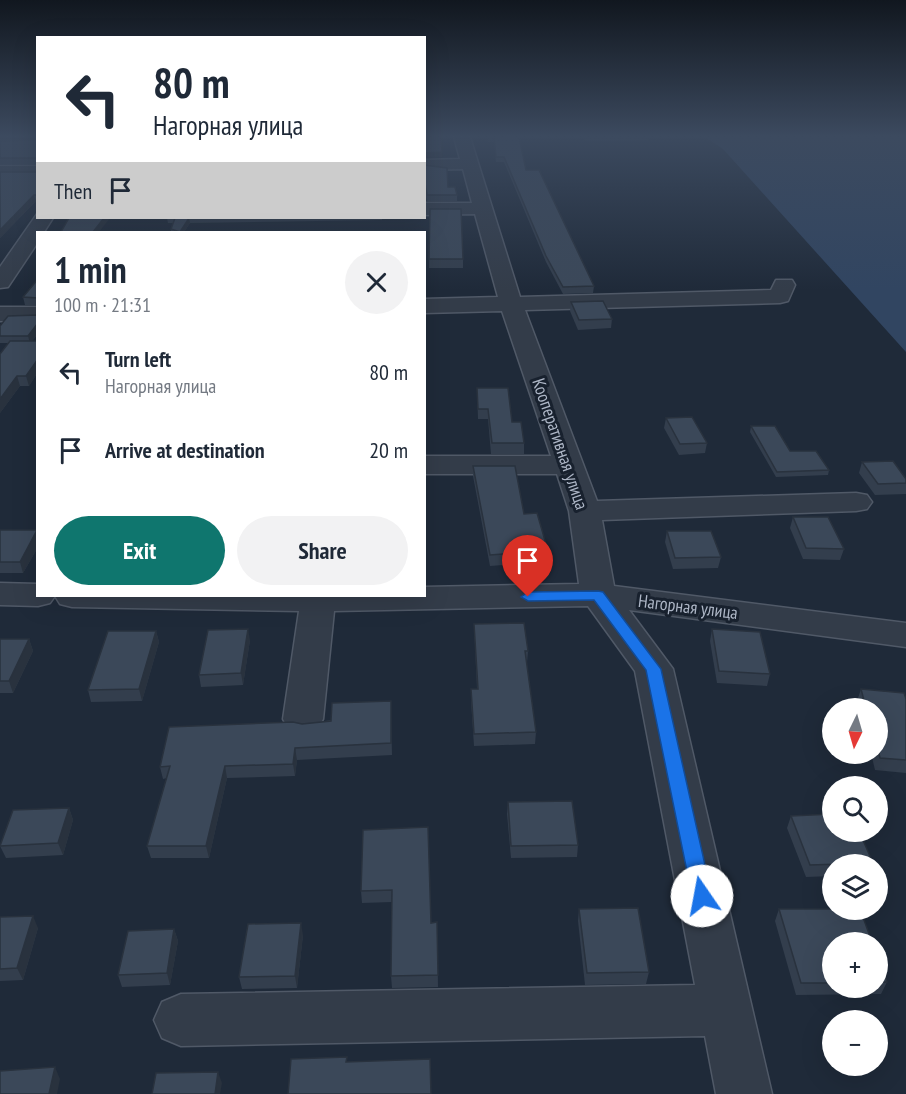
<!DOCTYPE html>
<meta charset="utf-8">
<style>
:root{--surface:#fff;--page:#f2f2f3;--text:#1f2937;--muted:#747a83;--accent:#0f766e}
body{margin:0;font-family:"PT Sans Narrow",sans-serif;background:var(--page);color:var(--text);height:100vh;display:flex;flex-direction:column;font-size:22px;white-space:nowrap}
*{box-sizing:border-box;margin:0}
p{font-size:20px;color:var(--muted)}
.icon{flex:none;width:33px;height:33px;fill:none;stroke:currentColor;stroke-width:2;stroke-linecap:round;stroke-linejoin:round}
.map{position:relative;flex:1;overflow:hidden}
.sheet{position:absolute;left:36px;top:231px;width:390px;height:366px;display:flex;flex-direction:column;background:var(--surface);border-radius:0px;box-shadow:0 6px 24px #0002}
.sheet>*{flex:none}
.hud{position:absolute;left:36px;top:36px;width:390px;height:183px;border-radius:0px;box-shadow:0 6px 24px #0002;background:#fff;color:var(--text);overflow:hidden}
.needle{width:39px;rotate:185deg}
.buttons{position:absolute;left:822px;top:698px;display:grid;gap:12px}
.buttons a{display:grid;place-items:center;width:66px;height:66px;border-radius:50%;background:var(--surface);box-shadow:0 6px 24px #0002;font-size:30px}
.pin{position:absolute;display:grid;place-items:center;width:51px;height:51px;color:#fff;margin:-62px -26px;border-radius:50% 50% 50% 0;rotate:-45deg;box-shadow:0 0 6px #0007}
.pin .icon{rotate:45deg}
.me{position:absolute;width:66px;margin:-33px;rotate:348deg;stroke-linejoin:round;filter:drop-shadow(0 0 4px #0008)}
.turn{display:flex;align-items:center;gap:21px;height:126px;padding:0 18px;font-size:27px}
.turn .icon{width:78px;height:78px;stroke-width:2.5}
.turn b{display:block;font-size:42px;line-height:51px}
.then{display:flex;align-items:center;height:57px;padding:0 18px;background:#0003;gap:12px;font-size:22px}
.round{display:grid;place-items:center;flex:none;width:63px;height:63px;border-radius:32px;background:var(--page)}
.headline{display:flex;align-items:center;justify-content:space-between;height:102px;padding:0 18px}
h1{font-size:36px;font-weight:700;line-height:45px}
.cta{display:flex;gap:12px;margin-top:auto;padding:12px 18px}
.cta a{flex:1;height:69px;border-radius:36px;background:var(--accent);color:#fff;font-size:24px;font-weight:700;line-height:69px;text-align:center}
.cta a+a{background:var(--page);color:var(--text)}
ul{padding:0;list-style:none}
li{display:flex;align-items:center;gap:18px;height:78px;padding:0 18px}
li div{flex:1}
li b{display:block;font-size:22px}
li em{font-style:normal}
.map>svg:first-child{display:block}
</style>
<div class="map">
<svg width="906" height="1094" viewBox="0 0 906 1094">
<rect width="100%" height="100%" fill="#1f2a39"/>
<path fill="#314561" d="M705 137H906V352L723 149Z"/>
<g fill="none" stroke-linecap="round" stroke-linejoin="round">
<defs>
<g id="minor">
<path d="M0 137H38V144L0 145Z"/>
<path d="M454 137H470L520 297 771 290 776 280H792L795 285 788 301 780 303 525 310 597 501 856 493 867 495 872 502 867 509 856 511 602 520 614 586 906 623V647L629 610 673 669 772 1094H716L705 1036 181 1046 162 1038 154 1020 162 1002 181 994 695 985 635 671 588 606 334 611 323 719 317 730 303 734 289 730 283 719 299 611 72 607 60 604 55 596 50 603 38 606 0 605V583L38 584V596H424V587L579 584 569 511 557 474H424V456H551L502 311 424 313V299L498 297 475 214 424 215V203H472L463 169 424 170V160L460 159Z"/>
<rect x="0" y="166" width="38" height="10"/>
<path d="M37 214 38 218H53L44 232H38V242L8 287 0 288V267Z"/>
<rect x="0" y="307" width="38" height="14"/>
</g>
</defs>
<use href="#minor" stroke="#505967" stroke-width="3"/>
<use href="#minor" fill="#333c49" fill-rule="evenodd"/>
</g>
<g fill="#333e4d">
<path d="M487 137H519L526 170 594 286 593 293 563 294 546 262 504 162H496L494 142H488Z"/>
<path d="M584 137H649L648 140 586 141Z"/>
<path d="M38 140V164H0V141Z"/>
<path d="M424 165 457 195V201H427L424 183Z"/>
<path d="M38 167V201H36L0 238V172H37Z"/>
<path d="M430 209 463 259V268H429Z"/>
<path d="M167 218H382V220L190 223 184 232H171V229L173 223H168Z"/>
<path d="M38 279V305H25L23 297Z"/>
<path d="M571 302 612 319 611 328 578 330 570 311Z"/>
<path d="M38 315V334L32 341H38V372L29 386H20L0 413 8 343H0V326Z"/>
<path d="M477 388 512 422 524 443V454H491L488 419H478Z"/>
<path d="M666 418 707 443 705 453 679 455 664 428Z"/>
<path d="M751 426 790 451 829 470 828 475 776 477 750 432Z"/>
<path d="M862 462 906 479V494L875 495 859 473Z"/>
<path d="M473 466 524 514 548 551 547 562 490 566 473 476Z"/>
<path d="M793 517 844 549 840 560 803 559 790 528Z"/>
<path d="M0 530 38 531V547L23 573H0Z"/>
<path d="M667 531 721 557 718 568 673 569 665 542Z"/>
<path d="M474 624 528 651 527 663H526L536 732 535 744 474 746 471 701V689H477Z"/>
<path d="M712 629 770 674 767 686 717 683 710 641Z"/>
<path d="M156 631 159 642 142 701 91 702 88 690Z"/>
<path d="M0 639H29L33 651 13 693H0Z"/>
<path d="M250 640 243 685 201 687 199 675Z"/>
<path d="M861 689 906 699V773L875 770 871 753H878V708H859L857 701Z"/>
<path d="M391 712 392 755 297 760 295 776 227 778 209 858H151L147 846 167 778 163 779 160 767 302 724Z"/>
<path d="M508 802 578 845 577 857 511 858 507 814Z"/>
<path d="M69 808 73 820 63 855 6 858 0 846Z"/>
<path d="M791 816 873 863V864H832V876L806 877 787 828Z"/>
<path d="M363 830 431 923 437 922 438 987 392 988 391 976 392 902 362 903 361 891Z"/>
<path d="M579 909 649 972 646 984 585 985 578 921Z"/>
<path d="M779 909 832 942V987H878V956L887 982 881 994 796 995 775 921Z"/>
<path d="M0 917 38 928 23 980 0 981Z"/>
<path d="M174 929 178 941 170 985 122 987 118 975Z"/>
<path d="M303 935 297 988 242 989 239 977Z"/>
</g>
<g fill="#29323e">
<path d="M442 152V157L424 158V153Z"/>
<path d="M34 195 36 201 0 238V230Z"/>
<path d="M104 218H110L99 232H93Z"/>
<path d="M189 218 190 223 184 232H180Z"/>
<path d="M38 323V334L30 343 28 336Z"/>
<path d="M38 359V372L29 386 26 376Z"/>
<path d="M17 376 20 386 0 413V399Z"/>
<path d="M37 530 38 547 23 573 20 562Z"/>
<path d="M248 629 250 640 243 685 241 673Z"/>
<path d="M156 631 159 642 142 701 139 689Z"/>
<path d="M29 639 33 651 13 693 9 681Z"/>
<path d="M295 748 297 760 295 776 293 764Z"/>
<path d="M225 766 227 778 209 858 206 846Z"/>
<path d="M69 808 73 820 63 855 58 843Z"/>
<path d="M33 916 38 928 23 980 17 968Z"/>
<path d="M301 923 303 935 297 988 295 976Z"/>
<path d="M174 929 178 941 170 985 167 973Z"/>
<path d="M55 1067 60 1079 57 1094H49Z"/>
<path d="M218 1072 222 1083 220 1094H215Z"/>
</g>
<g fill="#3b4859" stroke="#29323e" stroke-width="1.5">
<path d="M424 137H441L442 152 424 153Z"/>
<path d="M488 137H519L526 170H539L594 286 563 287 546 256 504 157H496L494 137Z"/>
<path d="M38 140V159L37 158H0V141Z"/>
<path d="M424 165 447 168 448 187H455L457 195H427L424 178Z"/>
<path d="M38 167V195H34L0 230V172H37Z"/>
<path d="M430 209H461L463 259H429Z"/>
<path d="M69 218H104L93 232H61Z"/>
<path d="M167 218H198H189L180 232 171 229 175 218Z"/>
<path d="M38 279V298L23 297Z"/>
<path d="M603 301 612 319 579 320 571 302Z"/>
<path d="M38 315V323L28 336H0V326L8 316Z"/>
<path d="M10 341H38V359L26 376H17L0 399V354Z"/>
<path d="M477 388H508L512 422H521L524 443H492L488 409H478Z"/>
<path d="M692 417 707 443 680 444 666 418Z"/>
<path d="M751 426H775L790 451H816L829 470 777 472Z"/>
<path d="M893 461 906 479V483L878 484 862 462Z"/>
<path d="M473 466H515L524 514 537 513 548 551 490 555Z"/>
<path d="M793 517H828L844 549 806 548Z"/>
<path d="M0 530H37L20 562H0Z"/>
<path d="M667 531H711L721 557 675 558Z"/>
<path d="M524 623 528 651H525L536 732 474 734 471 689H478L474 624Z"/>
<path d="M248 629 241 673 199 675 208 630Z"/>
<path d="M712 629 760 632 770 674 719 671Z"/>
<path d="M108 631H156L139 689 88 690Z"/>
<path d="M0 639H29L9 681H0Z"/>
<path d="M861 689 904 693 906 699V760L880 758 878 750V708H866Z"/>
<path d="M391 701V743L295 748 293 764 225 766 206 846H147L170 766 160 767 169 727 293 722 302 724 331 721 332 703Z"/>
<path d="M572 801 578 845 511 846 508 802Z"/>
<path d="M69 808 58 843 0 846 13 810Z"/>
<path d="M832 814V831H859L873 863 810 865 791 816Z"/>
<path d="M428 827 431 923 437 922 438 975 391 976 392 890 361 891 363 830Z"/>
<path d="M638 908 649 972 587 973 579 909Z"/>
<path d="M779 909H860L872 942H832V983H801Z"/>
<path d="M33 916 17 968 0 969V917Z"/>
<path d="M301 923 295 976 239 977 248 924Z"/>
<path d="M174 929 167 973 118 975 128 931Z"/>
<path d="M878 956 887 982H878Z"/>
<path d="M347 1057 346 1062 430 1059 431 1094H288L291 1059Z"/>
<path d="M55 1067 49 1094H0V1071Z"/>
<path d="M218 1072 215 1094H152L156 1073Z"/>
</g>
<linearGradient id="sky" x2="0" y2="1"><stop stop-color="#11171f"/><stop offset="0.47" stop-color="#3c4a5f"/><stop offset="1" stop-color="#3c4a5f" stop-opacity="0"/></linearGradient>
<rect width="906" height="290" fill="url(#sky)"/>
<path fill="#1a73e8" stroke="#114b97" stroke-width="1.5" d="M598 591 603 592 661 669 712 896 709 903 702 905 695 903 692 896 646 670 594 600 528 601 521 597 528 592Z"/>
<g text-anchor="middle" stroke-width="6" stroke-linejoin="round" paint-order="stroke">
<g font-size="18" fill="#adb6c6" stroke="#18212e">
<text transform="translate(560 444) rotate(71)" y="6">Кооперативная улица</text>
<text transform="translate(688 607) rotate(7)" y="6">Нагорная улица</text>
</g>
</g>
</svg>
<div class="buttons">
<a><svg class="needle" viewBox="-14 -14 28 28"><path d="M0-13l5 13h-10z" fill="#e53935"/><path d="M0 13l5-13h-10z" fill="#747a83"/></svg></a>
<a><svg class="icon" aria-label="search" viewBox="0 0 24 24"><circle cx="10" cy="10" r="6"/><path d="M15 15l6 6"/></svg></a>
<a><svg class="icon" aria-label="layers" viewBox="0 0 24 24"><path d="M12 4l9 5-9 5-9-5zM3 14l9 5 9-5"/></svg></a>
<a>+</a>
<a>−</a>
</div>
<div class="pin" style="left:528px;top:597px;background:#d93025"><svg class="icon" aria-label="arrive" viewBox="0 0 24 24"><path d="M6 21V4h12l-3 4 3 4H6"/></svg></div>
<svg class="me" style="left:702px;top:896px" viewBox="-20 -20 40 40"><circle r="19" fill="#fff"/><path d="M0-13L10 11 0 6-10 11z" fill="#1a73e8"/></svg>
<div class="hud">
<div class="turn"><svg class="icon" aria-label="left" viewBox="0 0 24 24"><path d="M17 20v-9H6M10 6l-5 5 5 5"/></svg><div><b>80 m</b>Нагорная улица</div></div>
<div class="then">Then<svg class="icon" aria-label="arrive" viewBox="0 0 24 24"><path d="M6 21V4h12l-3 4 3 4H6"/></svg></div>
</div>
<section class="sheet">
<div class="headline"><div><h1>1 min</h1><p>100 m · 21:31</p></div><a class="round"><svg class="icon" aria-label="close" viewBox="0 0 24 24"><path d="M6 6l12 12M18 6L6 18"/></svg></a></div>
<ul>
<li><svg class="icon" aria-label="left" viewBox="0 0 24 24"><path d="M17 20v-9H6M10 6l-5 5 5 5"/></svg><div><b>Turn left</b><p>Нагорная улица</p></div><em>80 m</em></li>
<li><svg class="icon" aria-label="arrive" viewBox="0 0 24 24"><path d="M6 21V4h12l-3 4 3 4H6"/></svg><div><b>Arrive at destination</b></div><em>20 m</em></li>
</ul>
<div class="cta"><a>Exit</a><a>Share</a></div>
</section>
</div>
